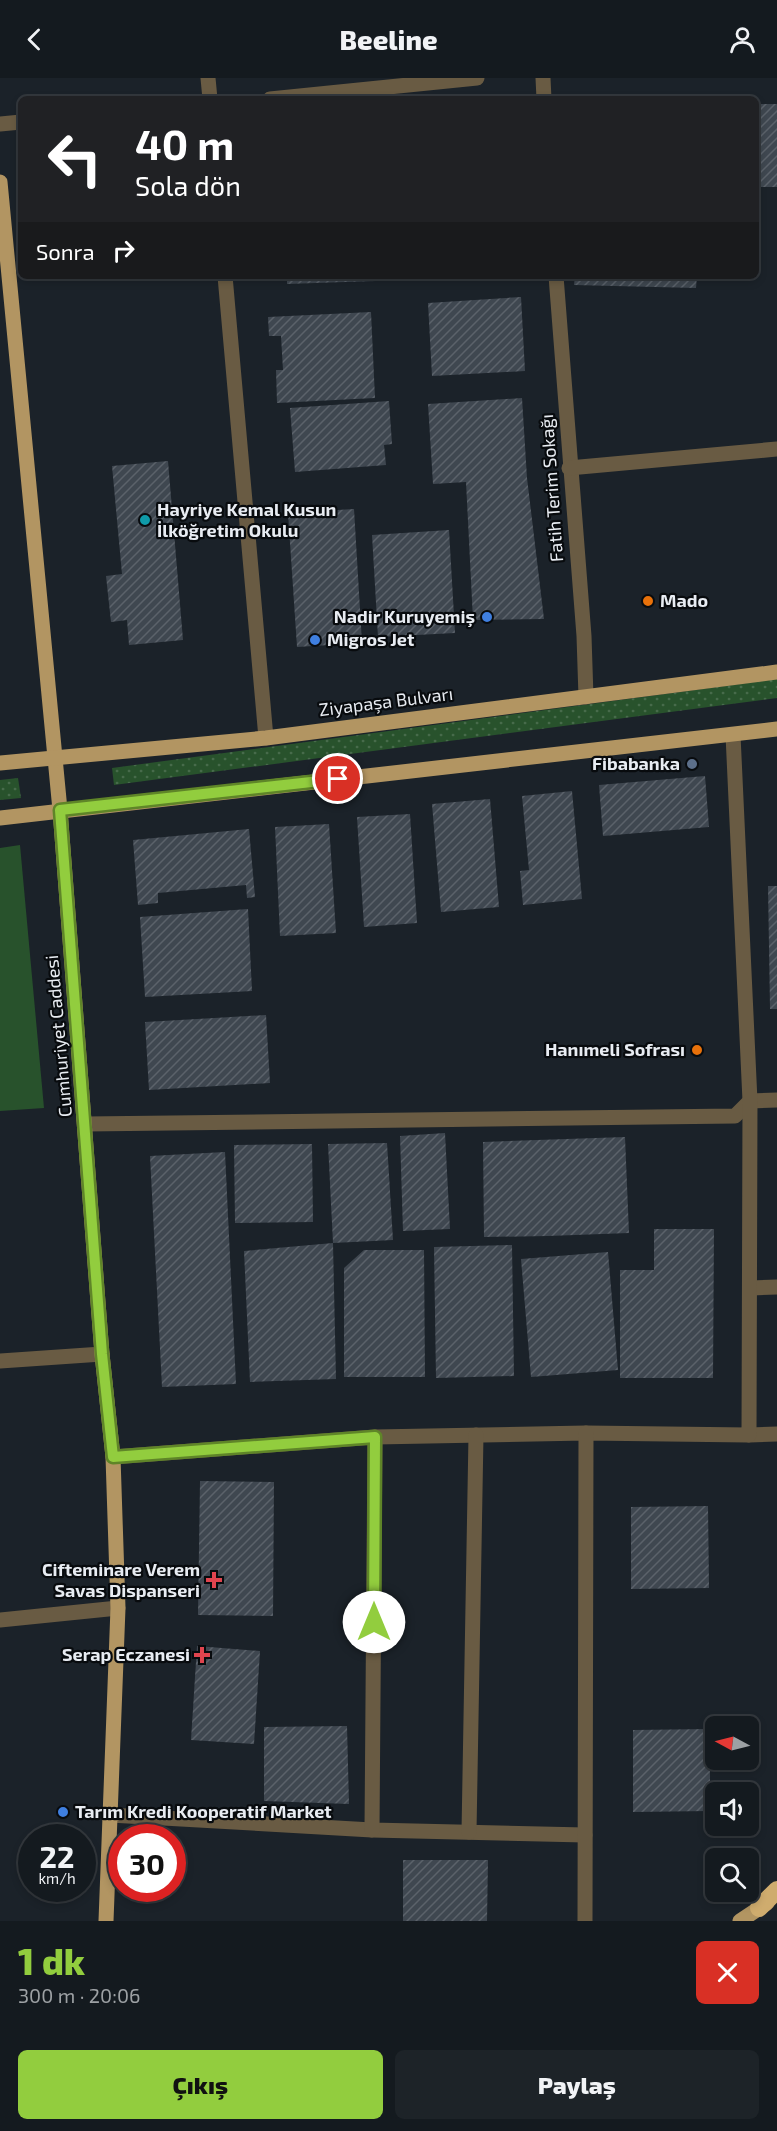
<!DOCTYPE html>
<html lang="tr">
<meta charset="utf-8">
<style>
:root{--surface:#141a1f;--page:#1d2328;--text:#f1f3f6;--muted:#9da1a4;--line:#33383d;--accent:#92cd3e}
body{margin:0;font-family:"Exo 2",sans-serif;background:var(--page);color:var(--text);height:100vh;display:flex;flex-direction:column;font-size:22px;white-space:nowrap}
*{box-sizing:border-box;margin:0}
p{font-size:20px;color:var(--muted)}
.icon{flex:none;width:33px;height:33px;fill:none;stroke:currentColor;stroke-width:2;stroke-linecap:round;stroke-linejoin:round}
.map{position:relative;height:1843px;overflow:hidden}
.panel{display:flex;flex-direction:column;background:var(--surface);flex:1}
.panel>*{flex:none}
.banner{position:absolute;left:18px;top:18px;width:741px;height:183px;border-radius:9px;box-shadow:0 3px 9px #0003,0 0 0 2px var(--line);background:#202124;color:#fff;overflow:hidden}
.needle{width:39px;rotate:277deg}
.controls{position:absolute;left:705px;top:1638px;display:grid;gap:12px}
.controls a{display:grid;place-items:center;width:54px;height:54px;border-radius:9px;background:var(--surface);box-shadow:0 3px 9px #0003,0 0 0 2px var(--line);font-size:30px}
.speed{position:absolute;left:18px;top:1746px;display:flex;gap:12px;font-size:30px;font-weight:700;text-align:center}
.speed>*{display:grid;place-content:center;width:78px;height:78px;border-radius:50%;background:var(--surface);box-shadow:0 3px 9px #0003,0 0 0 2px var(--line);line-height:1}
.speed small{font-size:15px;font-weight:400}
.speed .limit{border:9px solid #d22;background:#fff;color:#111}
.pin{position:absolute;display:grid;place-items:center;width:51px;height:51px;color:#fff;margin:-26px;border:3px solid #fff;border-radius:50%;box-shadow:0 2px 6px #0007}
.me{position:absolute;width:66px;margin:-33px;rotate:0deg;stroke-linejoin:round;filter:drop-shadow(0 0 4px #0008)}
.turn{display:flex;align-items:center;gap:21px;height:126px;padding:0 18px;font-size:27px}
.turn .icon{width:78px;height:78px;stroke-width:2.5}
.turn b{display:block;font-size:42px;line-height:51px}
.then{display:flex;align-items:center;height:57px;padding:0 18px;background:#0003;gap:12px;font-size:22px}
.round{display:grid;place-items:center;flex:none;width:63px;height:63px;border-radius:9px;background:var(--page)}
.overview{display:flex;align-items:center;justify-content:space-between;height:102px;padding:0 18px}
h1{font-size:36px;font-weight:800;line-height:45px;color:var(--accent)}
.button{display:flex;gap:12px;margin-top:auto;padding:12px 18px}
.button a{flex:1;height:69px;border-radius:9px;background:var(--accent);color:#111;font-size:24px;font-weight:800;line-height:69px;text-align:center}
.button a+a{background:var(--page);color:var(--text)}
header{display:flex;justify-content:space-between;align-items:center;height:78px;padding:0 18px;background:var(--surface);font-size:27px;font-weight:800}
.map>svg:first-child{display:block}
</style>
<header><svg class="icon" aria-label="back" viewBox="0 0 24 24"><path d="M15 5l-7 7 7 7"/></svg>Beeline<svg class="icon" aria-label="person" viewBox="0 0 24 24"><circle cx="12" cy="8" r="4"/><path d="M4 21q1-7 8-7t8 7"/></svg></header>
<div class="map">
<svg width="777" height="1843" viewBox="0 0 777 1843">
<defs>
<pattern id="grass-dots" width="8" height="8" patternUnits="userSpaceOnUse" patternTransform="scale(1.5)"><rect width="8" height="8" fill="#28522c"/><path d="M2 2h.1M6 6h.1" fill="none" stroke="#476b4b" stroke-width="1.8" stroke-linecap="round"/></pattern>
<pattern id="building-hatch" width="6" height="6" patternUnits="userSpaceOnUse" patternTransform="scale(1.5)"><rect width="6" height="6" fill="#3f4750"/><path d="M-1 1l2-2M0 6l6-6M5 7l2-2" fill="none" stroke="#5b626a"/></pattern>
</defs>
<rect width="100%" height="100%" fill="#1b2229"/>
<g fill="url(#grass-dots)">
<path d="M777 601V620L114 707 112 690Z"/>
<path d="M18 700 21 720 0 722V702Z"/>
</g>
<path fill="#28522c" d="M20 767 44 1030 0 1033V770Z"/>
<g fill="url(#building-hatch)">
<rect x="756" y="26" width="21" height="83"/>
<path d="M287 198H375V203L287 206Z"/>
<path d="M575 198H697L696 210 574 207Z"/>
<path d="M521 219 525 293 432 298 428 225Z"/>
<path d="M371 234 375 320 277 325 276 292H283L281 258H269L268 239Z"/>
<path d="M522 320 527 400 544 541 473 542 466 404 433 406 428 326Z"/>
<path d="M389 323 392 366 384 367 386 387 295 394 290 330Z"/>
<path d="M168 383 183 562 129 567 127 542 111 544 106 498 122 496 112 388Z"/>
<path d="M354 431 362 565 297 569 288 435Z"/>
<path d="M449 452 455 555 378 559 372 457Z"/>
<path d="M705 698 709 749 603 758 599 707Z"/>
<path d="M572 713 582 821 523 827 520 793 529 792 522 718Z"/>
<path d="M490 721 499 829 441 834 432 726Z"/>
<path d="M410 736 417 845 364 849 357 739Z"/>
<path d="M329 746 336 855 280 858 275 749Z"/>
<path d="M249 751 255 819 247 820 246 807 158 815V825L138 827 133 762Z"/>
<path d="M768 808H777V931H770Z"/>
<path d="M248 831 252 913 145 919 140 839Z"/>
<path d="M266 937 270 1005 149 1012 145 944Z"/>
<path d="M445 1055 450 1151 403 1153 400 1058Z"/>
<path d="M625 1059 629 1155 548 1158 484 1159 483 1064Z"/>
<path d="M387 1065 393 1162 333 1165 328 1066Z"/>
<path d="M312 1066 313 1144 235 1145 234 1067Z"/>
<path d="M225 1074 236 1306 162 1309 150 1078Z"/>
<path d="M654 1151H714L713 1300H620V1192H654Z"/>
<path d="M333 1165 336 1301 250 1304 244 1173Z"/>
<path d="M512 1167 514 1298 436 1300 434 1169Z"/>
<path d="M364 1172H424L425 1299H344V1190Z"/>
<path d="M608 1174 618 1292 531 1299 521 1181Z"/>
<path d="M200 1403 274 1404 273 1538 198 1537Z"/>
<path d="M708 1428 709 1510 631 1511V1429Z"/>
<path d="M197 1568 260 1573 254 1666 191 1662Z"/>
<path d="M347 1648 349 1726 264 1723V1649Z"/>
<path d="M710 1651V1733L633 1734V1652Z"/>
<path d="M403 1782H488L487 1843H403Z"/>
</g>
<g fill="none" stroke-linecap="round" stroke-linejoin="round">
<g stroke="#695b43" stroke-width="15">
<path d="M208 0 210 21"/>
<path d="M543 0 544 21"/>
<path d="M270 21 477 0"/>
<path d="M0 46 21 44"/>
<path d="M225 198 266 660"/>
<path d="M556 198 584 558 586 619"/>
<path d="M569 390 777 371"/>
<path d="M86 1046 735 1038 750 1023 777 1022"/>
<path d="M751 1210 777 1209"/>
<path d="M0 1283 102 1276"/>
<path d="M749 1357 777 1356"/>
<path d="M113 1379 375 1359 586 1355 749 1357 750 1023 733 657"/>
<path d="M0 1542 118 1530"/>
<path d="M110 1737 372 1752 585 1757"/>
<path d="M372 1752 375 1359"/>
<path d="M469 1754 476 1357"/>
<path d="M585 1843 586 1355"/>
</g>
<g stroke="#b29562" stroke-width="15">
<path d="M0 104 60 732 102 1276 113 1379 118 1530 106 1843"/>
<path d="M0 685 266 660 777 594"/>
<path d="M0 740 777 651"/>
<path d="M740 1843 767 1825"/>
</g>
<path stroke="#cfac6e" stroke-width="18" d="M759 1830 777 1812"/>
</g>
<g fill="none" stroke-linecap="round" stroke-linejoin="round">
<defs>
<path id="route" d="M338 701 60 732 102 1276 113 1379 375 1359 374 1544"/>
</defs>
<use href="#route" stroke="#5f8528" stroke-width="15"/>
<use href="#route" stroke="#92cd3e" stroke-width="10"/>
</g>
<circle fill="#0f9aa8" stroke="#080b0e" stroke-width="2" cx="145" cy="442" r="6"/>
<g fill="#e8710a" stroke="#080b0e" stroke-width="2">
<circle cx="648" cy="523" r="6"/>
<circle cx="697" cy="972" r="6"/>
</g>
<g fill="#3f7fe0" stroke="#080b0e" stroke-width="2">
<circle cx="487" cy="539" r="6"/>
<circle cx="315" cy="562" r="6"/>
<circle cx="63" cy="1734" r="6"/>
</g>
<circle fill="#5c6f8a" stroke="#080b0e" stroke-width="2" cx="692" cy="686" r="6"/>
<g fill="#e0444e" stroke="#080b0e" stroke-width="2">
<path d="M211 1493h6v6h6v6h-6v6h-6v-6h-6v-6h6z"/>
<path d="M199 1568h6v6h6v6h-6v6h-6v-6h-6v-6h6z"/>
</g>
<g text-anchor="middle" stroke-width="4.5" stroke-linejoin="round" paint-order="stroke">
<g font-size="18" fill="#e8ecf2" stroke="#080b0e">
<text transform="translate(552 410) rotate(-94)" y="6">Fatih Terim Sokağı</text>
<text transform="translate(386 624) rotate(-7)" y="6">Ziyapaşa Bulvarı</text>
<text transform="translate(59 958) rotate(-95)" y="6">Cumhuriyet Caddesi</text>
</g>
<g font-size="18" font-weight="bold" fill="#e8ecf2" stroke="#080b0e" text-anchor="end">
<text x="157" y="438" text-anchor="start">Hayriye Kemal Kusun<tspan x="157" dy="21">İlköğretim Okulu</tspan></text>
<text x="660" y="529" text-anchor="start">Mado</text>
<text x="475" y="545">Nadir Kuruyemiş</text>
<text x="327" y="568" text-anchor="start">Migros Jet</text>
<text x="680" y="692">Fibabanka</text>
<text x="685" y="978">Hanımeli Sofrası</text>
<text x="200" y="1498">Cifteminare Verem<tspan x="200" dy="21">Savas Dispanseri</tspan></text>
<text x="190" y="1583">Serap Eczanesi</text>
<text x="75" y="1740" text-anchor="start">Tarım Kredi Kooperatif Market</text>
</g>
</g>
</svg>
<div class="controls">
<a><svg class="needle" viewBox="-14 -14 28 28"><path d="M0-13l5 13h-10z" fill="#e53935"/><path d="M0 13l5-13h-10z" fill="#9da1a4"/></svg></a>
<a><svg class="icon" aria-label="sound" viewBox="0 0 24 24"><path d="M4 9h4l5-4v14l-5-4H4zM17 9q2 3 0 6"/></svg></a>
<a><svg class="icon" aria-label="search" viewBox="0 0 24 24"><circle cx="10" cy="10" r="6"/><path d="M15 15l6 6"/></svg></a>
</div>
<div class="speed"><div>22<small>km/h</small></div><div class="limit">30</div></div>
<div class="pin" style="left:338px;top:701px;background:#d93025"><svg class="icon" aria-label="arrive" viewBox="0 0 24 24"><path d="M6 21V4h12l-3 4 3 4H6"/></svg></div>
<svg class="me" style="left:374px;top:1544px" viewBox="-20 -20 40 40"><circle r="19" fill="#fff"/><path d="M0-13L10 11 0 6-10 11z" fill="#92cd3e"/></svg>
<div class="banner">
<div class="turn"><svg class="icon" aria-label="left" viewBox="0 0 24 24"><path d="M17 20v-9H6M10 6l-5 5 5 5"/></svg><div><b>40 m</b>Sola dön</div></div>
<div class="then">Sonra<svg class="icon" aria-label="right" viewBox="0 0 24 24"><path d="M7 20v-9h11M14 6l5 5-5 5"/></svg></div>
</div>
</div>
<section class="panel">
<div class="overview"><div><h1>1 dk</h1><p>300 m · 20:06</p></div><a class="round" style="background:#d93025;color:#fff"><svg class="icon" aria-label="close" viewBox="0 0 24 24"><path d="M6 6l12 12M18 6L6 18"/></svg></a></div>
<div class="button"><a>Çıkış</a><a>Paylaş</a></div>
</section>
